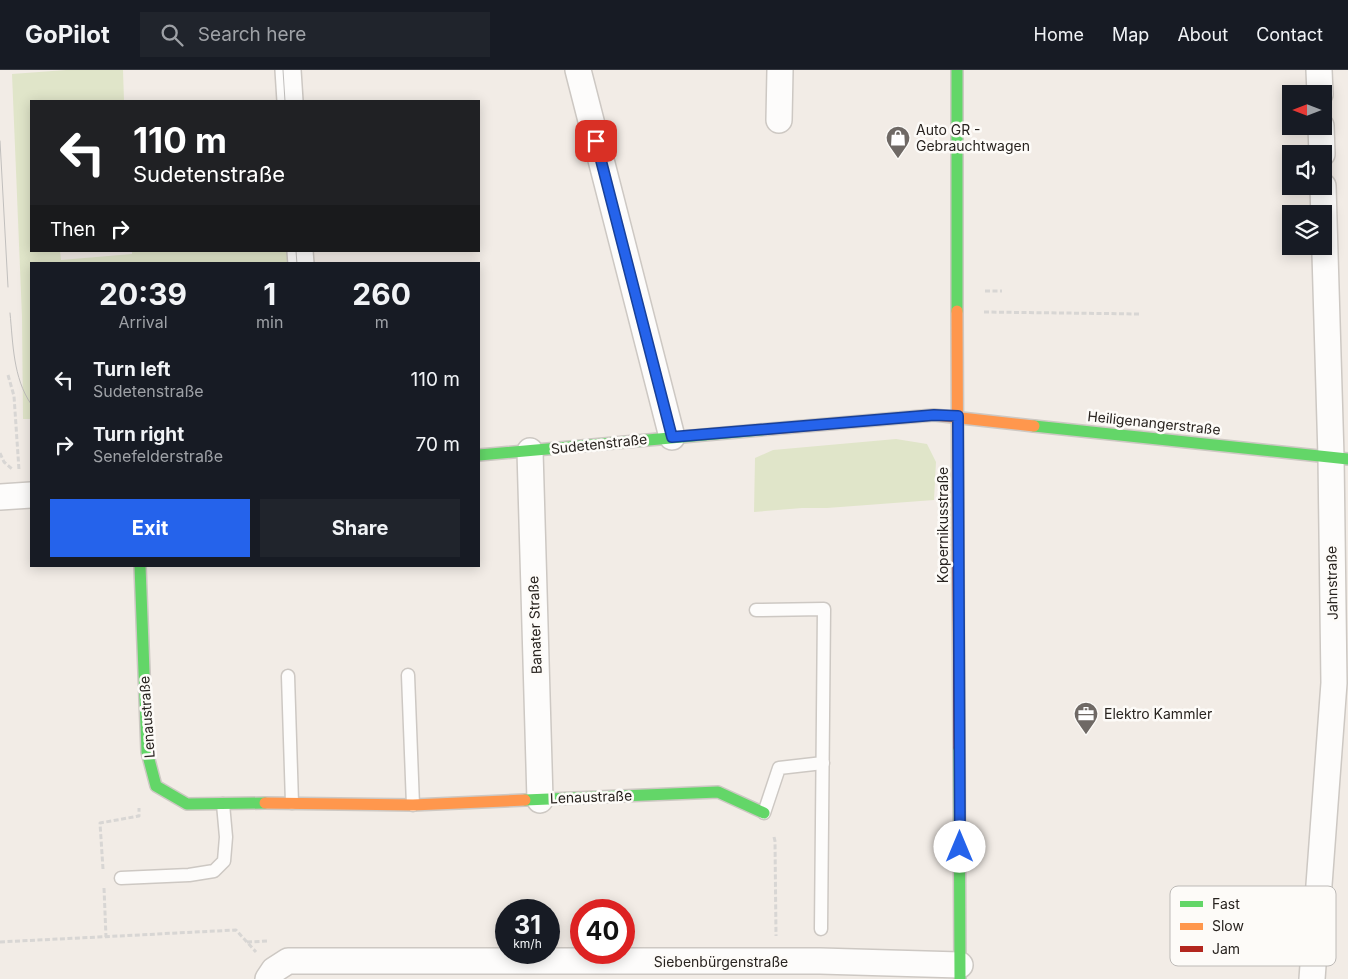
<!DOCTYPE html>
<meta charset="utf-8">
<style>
:root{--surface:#171b24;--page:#20242c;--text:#f1f3f6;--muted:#9ea1a6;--line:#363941;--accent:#2563eb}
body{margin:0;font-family:Inter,sans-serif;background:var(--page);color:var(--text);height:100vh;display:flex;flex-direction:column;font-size:19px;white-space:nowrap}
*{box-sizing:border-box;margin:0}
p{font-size:16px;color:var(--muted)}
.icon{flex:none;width:28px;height:28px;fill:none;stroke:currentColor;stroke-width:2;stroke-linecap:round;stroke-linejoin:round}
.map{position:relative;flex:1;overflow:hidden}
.side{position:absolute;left:30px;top:192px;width:450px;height:305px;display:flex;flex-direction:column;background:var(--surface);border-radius:0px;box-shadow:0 2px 12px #0003}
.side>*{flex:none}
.hud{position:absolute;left:30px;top:30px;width:450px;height:152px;border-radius:0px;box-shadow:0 2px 12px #0003;background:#202124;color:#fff;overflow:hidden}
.needle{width:32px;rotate:270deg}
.controls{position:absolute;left:1282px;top:15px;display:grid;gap:10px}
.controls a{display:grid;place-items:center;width:50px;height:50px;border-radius:0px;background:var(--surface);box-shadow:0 2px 12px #0003;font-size:25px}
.speed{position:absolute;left:495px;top:829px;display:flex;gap:10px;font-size:25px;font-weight:700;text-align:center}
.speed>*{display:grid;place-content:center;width:65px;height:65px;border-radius:50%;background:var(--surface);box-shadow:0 2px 12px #0003;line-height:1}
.speed small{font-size:12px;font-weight:400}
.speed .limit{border:8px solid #d22;background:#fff;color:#111}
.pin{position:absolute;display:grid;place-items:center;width:42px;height:42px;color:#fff;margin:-21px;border-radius:10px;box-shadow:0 2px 8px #0006}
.me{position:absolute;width:55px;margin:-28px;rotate:0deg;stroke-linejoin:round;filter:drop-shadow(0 0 4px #0008)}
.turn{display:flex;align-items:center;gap:18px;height:105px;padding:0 20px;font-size:22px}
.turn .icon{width:65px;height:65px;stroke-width:2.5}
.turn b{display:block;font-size:35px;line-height:42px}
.then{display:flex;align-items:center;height:48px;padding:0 20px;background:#0003;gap:10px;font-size:19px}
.eta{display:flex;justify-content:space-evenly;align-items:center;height:85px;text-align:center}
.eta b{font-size:30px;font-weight:700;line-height:35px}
.action{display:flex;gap:10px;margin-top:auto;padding:10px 20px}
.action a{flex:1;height:58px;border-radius:0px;background:var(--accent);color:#fff;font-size:20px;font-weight:700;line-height:58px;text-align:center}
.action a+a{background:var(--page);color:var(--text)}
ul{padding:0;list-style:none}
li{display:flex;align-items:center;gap:15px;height:65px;padding:0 20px}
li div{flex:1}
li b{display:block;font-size:19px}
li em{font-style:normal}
header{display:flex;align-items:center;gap:30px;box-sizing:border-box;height:70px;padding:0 25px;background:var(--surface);border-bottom:1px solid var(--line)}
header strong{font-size:24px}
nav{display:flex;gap:28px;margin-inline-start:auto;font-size:18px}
.search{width:350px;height:45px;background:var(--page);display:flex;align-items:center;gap:12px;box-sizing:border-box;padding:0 18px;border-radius:0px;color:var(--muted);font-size:19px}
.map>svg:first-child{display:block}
</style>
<header>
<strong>GoPilot</strong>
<div class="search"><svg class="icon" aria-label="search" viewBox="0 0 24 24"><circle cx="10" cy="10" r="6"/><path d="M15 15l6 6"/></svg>Search here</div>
<nav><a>Home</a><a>Map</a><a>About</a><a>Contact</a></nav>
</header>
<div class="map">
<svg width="1348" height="909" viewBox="0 0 1348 909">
<rect width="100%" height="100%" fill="#f2ece6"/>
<g fill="#e0e5c9">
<path d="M66 0H123L124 31H31V181H60L61 190 132 184V181H291L292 194H31V349H23L22 247 12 4Z"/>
<path d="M896 369 927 374 936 392 934 430 827 438H802L754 442 755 388 773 380Z"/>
</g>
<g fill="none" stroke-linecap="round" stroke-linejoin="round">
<defs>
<g id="lane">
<path d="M756 540 824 539 821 859"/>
<path d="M408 605 413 735"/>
<path d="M288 606 292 733"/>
<path d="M764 743 779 698 823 693"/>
<path d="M121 808 189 805 214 801 224 791 226 767 223 734"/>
</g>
<g id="street">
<path d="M288 0 290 31"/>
<path d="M578 0 672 367"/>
<path d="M1319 0 1320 24"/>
<path d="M779 50 780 0"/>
<path d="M1321 56 1322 84"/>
<path d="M300 181 301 194"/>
<path d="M530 381 540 730"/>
<path d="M0 427 31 425"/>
<path d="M268 909 274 900 288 891H820L960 895"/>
<path d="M1312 909 1334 613 1331 387 1323 116"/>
</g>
<g id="fast">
<path d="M957 241V0"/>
<path d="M1034 356 1348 389"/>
<path d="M479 385 771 359"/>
<path d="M140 496 147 682 156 716 187 734 265 733"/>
<path d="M959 678 960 909"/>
<path d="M525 730 718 722 764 743"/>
</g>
<g id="slow">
<path d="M957 241 958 495"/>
<path d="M771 359 934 345 1034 356"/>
<path d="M265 733 413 735 525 730"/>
</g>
<path id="jam" d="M958 495 959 678"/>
</defs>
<use href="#lane" stroke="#cdc8c3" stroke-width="15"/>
<use href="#street" stroke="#cdc8c3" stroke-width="28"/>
<use href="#fast" stroke="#cdc8c3" stroke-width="14"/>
<use href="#slow" stroke="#cdc8c3" stroke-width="14"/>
<use href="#jam" stroke="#cdc8c3" stroke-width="14"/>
<g stroke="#d8d6d4" stroke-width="3" stroke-dasharray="5 2.5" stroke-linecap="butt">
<path d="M985 221H1002"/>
<path d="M984 242 1141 244"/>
<path d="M8 305 14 326 19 400"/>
<path d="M0 383 4 392 12 399"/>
<path d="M774 767 775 771 776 866"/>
<path d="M103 799 100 753 139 746V738"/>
<path d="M104 818 106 867"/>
<path d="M0 872 236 860 256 882"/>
<path d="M247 872 268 871"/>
</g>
<use href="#lane" stroke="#fdfcfb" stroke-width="12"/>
<use href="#street" stroke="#fdfcfb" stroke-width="25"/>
<use href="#fast" stroke="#63d668" stroke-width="11"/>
<use href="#slow" stroke="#ff974d" stroke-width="11"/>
<use href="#jam" stroke="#b3261e" stroke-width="11"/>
<g stroke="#c1bfbd" stroke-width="1">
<path d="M283 0 285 31"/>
<path d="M0 71 8 217"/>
<path d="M296 181 297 194"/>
<path d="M10 243C13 273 13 308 31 334"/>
</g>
</g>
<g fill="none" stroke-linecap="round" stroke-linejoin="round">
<defs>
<path id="route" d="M596 71 672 367 934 345 958 346 960 777"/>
</defs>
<use href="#route" stroke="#184099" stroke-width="12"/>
<use href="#route" stroke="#2563eb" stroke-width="9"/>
</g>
<defs>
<symbol id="shop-pin" viewBox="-11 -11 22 30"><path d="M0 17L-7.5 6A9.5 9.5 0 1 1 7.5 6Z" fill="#6f6965" stroke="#fdfbf8"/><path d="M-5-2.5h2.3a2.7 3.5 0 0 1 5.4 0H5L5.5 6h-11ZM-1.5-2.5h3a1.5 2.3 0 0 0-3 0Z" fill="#fff"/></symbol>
<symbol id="office-pin" viewBox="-11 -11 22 30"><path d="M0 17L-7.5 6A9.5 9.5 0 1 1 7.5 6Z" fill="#6f6965" stroke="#fdfbf8"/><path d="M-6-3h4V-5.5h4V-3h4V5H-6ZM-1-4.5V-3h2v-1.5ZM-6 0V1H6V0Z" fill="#fff"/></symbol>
</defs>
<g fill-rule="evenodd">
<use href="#shop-pin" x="884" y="54" width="28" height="38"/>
<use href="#office-pin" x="1072" y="630" width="28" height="38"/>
</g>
<g text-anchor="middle" stroke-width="5" stroke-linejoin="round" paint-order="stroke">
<g font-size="14" fill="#28231f" stroke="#fdfbf8" text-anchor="start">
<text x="916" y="65">Auto GR -<tspan x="916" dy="16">Gebrauchtwagen</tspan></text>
<text x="1104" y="649">Elektro Kammler</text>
</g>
<g font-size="14" fill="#28231f" stroke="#fdfbf8">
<text transform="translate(1154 353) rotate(6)" y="5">Heiligenangerstraße</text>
<text transform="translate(599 374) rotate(-6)" y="5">Sudetenstraße</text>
<text transform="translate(943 455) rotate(-90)" y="5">Kopernikusstraße</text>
<text transform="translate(1332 513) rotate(-91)" y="5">Jahnstraße</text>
<text transform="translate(535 555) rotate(-92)" y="5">Banater Straße</text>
<text transform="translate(147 647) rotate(-94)" y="5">Lenaustraße</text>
<text transform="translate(591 727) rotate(-2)" y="5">Lenaustraße</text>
<text x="721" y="897">Siebenbürgenstraße</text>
</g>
</g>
<rect x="1170" y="816" width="166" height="80" rx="8" fill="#fdfbf8" stroke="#bdbab7" stroke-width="1"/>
<rect x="1180" y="831" width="23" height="6" fill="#63d668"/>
<rect x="1180" y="853" width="23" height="7" fill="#ff974d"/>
<rect x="1180" y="876" width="23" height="6" fill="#b3261e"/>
<g font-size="14" fill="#28231f">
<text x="1212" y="839">Fast</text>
<text x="1212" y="861">Slow</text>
<text x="1212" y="884">Jam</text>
</g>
</svg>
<div class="controls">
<a><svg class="needle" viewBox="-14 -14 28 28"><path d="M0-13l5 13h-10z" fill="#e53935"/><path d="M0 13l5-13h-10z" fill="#9ea1a6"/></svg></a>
<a><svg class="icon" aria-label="sound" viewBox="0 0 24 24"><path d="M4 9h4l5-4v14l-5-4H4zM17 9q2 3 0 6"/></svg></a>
<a><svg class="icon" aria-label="layers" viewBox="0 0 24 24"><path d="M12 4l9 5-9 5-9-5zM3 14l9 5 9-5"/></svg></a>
</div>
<div class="speed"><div>31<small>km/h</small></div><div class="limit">40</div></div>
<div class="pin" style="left:596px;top:71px;background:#d93025"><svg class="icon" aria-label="arrive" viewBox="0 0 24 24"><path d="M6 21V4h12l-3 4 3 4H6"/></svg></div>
<svg class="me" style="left:960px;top:777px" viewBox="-20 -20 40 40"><circle r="19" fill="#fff"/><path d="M0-13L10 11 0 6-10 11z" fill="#2563eb"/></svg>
<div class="hud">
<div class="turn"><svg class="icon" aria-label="left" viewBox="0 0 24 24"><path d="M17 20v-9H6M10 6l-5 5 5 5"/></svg><div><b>110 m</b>Sudetenstraße</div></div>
<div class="then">Then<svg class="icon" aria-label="right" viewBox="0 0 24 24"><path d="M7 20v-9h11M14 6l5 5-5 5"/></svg></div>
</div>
<section class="side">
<div class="eta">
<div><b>20:39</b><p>Arrival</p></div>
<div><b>1</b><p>min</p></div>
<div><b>260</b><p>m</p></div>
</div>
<ul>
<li><svg class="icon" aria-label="left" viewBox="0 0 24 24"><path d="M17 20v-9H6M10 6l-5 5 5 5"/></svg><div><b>Turn left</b><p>Sudetenstraße</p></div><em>110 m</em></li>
<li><svg class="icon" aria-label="right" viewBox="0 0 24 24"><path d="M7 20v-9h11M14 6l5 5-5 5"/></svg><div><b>Turn right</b><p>Senefelderstraße</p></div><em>70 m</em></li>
</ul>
<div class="action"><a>Exit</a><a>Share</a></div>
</section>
</div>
